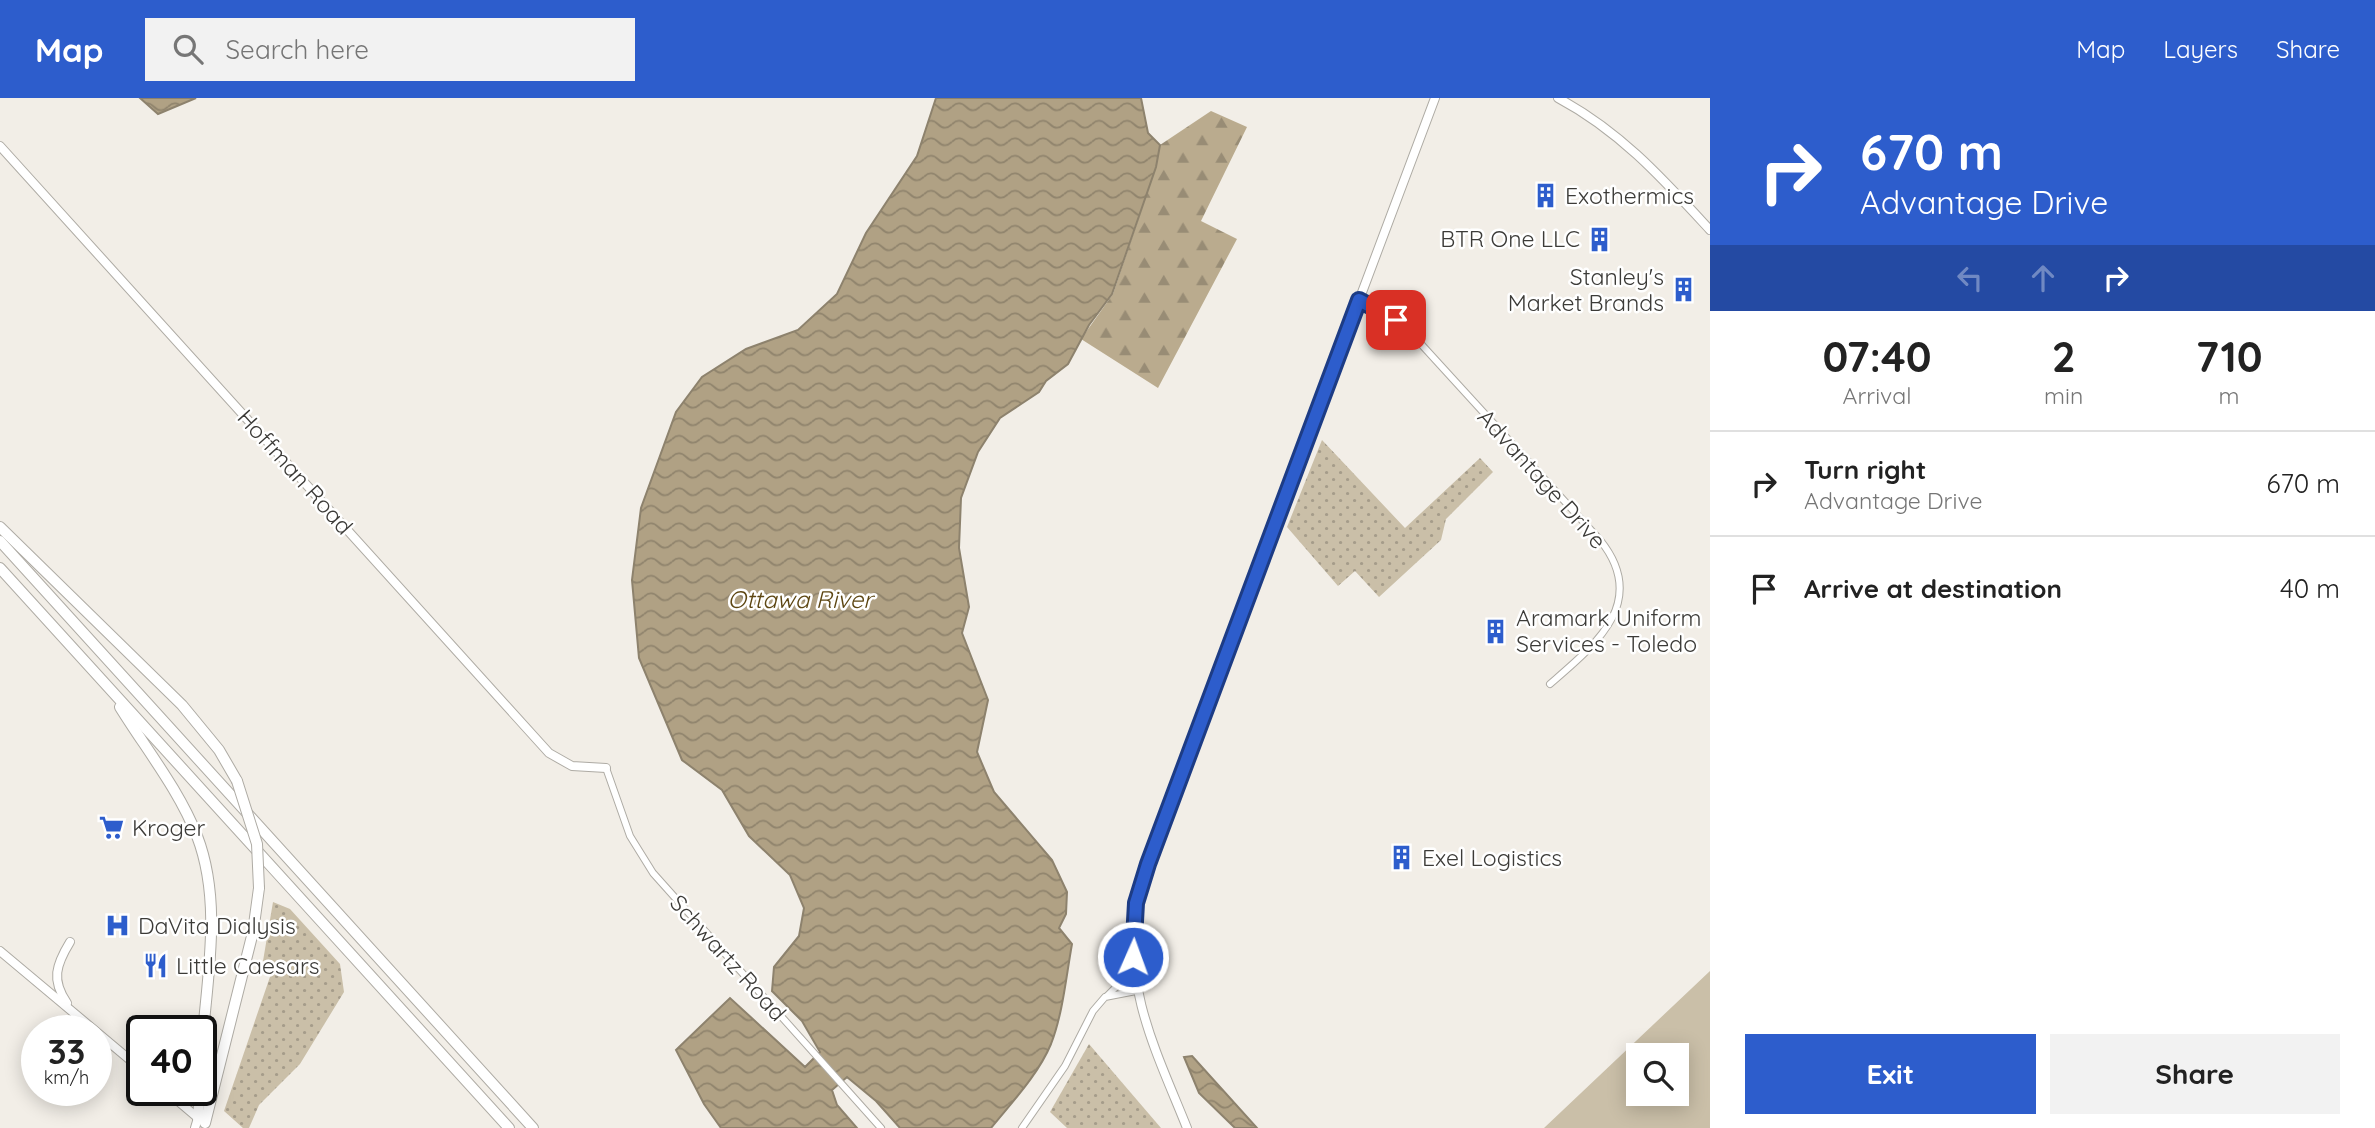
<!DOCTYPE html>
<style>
:root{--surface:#fff;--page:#f2f2f2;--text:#222;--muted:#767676;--line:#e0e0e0;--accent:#2d5dcc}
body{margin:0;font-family:Quicksand,sans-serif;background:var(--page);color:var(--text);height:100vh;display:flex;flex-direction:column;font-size:26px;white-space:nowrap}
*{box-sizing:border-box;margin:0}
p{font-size:23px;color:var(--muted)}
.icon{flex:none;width:38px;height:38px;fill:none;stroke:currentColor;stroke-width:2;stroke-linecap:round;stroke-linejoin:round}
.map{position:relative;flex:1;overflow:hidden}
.details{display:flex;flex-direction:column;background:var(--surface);width:665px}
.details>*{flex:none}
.guide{background:#2d5dcc;color:#fff;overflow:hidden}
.controls{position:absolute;left:1626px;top:945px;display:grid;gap:14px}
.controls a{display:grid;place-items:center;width:63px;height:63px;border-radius:0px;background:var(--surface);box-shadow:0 4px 18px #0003;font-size:35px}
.speed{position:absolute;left:21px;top:917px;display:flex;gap:14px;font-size:35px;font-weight:700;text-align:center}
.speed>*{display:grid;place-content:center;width:91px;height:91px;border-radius:50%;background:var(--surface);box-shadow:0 4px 18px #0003;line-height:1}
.speed small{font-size:18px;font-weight:400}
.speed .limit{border:4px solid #111;border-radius:10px;background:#fff;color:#111}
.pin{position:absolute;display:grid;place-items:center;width:60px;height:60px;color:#fff;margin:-30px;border-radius:14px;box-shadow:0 4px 10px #0006}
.me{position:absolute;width:77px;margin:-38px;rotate:2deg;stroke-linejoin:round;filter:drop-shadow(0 0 5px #0008)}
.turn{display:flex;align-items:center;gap:24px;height:147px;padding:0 35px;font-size:32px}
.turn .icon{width:91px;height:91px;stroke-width:2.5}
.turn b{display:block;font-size:49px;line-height:60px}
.lanes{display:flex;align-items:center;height:66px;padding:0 35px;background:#0003;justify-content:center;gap:35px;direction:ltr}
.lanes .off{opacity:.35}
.eta{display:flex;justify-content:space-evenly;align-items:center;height:119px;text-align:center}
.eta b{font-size:42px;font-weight:700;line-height:49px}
.button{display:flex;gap:14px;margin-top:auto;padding:14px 35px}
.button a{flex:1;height:80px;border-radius:0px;background:var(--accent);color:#fff;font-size:28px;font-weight:700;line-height:80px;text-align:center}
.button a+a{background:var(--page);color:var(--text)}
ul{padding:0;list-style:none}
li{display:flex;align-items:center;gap:21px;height:105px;padding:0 35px;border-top:2px solid var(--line)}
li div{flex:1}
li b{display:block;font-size:26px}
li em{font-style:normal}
header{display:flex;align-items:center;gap:42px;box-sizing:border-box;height:98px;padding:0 35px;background:var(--accent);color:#fff}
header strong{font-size:33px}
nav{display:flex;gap:38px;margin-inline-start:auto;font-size:24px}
.search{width:490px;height:63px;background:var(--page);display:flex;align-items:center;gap:18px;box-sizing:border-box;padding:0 24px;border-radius:0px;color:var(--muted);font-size:26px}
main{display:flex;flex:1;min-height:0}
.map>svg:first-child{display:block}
</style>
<header>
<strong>Map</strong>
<div class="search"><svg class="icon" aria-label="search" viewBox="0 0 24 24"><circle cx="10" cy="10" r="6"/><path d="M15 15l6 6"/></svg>Search here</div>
<nav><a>Map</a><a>Layers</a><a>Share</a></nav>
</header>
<main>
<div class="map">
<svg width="1710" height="1030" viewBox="0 0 1710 1030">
<defs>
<pattern id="grass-dots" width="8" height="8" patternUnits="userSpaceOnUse" patternTransform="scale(1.75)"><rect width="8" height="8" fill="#cabfa8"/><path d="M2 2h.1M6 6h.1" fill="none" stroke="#a59c8a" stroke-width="1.8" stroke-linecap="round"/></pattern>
<pattern id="forest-firs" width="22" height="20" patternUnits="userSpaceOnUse" patternTransform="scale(1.75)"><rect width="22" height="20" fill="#baab8e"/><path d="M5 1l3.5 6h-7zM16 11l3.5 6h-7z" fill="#988c75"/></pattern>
<pattern id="water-waves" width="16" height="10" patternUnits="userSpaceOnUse" patternTransform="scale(1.75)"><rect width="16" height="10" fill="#b0a184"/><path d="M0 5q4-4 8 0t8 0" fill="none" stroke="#90846d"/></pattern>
</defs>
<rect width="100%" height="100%" fill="#f2eee7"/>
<g fill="url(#grass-dots)">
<path d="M1322 342 1405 430 1480 360 1493 374 1446 421 1441 442 1379 499 1355 473 1338 488 1287 429Z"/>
<path d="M273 804 290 811 340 866 344 894 300 966 259 1007 249 1030H243L224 1013 272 873 263 863Z"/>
<path d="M1089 946 1161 1030H1067L1050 1014Z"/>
</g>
<path fill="url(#forest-firs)" d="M1211 13 1247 29 1201 123 1237 141 1158 290 1081 241 1113 196 1156 69 1160 47Z"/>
<path fill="#cabfa8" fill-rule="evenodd" d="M1710 873V1030H1544ZM1638 957H1676V996H1638Z"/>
<g fill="url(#water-waves)" stroke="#8d826d" stroke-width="2">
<path d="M140 0H196L158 16Z"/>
<path d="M936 0H1141L1148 35 1160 47 1156 69 1112 196 1089 227 1068 266 1046 283 1039 294 1000 320 978 354 961 400 959 450 969 509 962 535 988 602 977 654 994 694 1052 762 1067 794 1066 816 1059 830 1072 846C1066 879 1063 915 1051 946 1038 977 1012 1004 991 1030H900L876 1003 847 979 832 992 837 1007 857 1030H721L704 1006 676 952 730 900 805 969 820 954 802 923 772 893 774 869 799 838 804 810 790 777 749 738 722 692 682 662 639 560 632 482 641 410 676 314 702 279 746 251 798 232 837 196 866 135 917 58Z"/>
<path d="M1192 958 1257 1030H1235L1199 995 1184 959Z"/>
</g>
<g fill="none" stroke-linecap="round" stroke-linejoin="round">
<defs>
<g id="minor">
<path d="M1359 202 1384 214 1410 234 1600 442C1650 504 1595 547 1550 586"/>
<path d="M606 670 630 738 653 775 881 1030"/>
<path d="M1107 898 1119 886 1133 859"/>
<path d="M1022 1030 1065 968 1093 913 1105 899 1136 893"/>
</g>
<g id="tertiary">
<path d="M1558 0C1620 33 1663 81 1710 132"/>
<path d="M0 48 549 655 572 668 606 670"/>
<path d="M0 853 142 972"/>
<path d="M67 905C51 882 56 867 70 844"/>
<path d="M165 992 198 1020 195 1030"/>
<path d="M1187 1030C1157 955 1123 891 1136 807 1142 769 1161 731 1174 695L1435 0"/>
</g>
<g id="motorway">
<path d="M0 429 182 607 219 652 237 683"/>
<path d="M0 443 533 1030"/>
<path d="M0 470 509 1030"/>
<path d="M120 609C146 651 179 692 197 738 224 808 205 888 201 961"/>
<path d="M198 1020 200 992"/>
<path d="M205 1025 253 834 259 790"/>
</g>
</defs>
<use href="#minor" stroke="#aeaba4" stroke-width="8"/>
<use href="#tertiary" stroke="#aeaba4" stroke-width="10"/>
<use href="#motorway" stroke="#aeaba4" stroke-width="12"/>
<use href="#minor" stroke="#fff" stroke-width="6"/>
<use href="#tertiary" stroke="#fff" stroke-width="8"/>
<use href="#motorway" stroke="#fff" stroke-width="10"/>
<defs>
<path id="motorway-bridge" d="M237 683 257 746 259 790"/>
</defs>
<use href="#motorway-bridge" stroke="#aeaba4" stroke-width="12" stroke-linecap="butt"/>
<use href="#motorway-bridge" stroke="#fff" stroke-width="10"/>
</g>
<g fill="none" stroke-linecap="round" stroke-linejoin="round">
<defs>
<path id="route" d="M1133 859 1136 805 1148 766 1359 202 1396 222"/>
</defs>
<use href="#route" stroke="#1d3c85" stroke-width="18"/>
<use href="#route" stroke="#2d5dcc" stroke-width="12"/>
</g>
<defs>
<symbol id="building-bare" viewBox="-9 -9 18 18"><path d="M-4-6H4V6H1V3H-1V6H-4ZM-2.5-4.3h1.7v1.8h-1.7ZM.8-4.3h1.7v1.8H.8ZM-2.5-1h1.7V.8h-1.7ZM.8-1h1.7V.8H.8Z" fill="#2d5dcc" stroke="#fff" stroke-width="2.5" paint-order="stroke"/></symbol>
<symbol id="supermarket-bare" viewBox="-9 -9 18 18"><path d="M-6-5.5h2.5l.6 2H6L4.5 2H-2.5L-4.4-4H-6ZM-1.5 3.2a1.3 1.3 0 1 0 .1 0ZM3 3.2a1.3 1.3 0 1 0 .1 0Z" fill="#2d5dcc" stroke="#fff" stroke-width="2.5" paint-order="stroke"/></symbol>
<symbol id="hospital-bare" viewBox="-9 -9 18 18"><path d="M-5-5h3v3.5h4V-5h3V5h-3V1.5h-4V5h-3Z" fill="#2d5dcc" stroke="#fff" stroke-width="2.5" paint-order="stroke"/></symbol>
<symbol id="restaurant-bare" viewBox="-9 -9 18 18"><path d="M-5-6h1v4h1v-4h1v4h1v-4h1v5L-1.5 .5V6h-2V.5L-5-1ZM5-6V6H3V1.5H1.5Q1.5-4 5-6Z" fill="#2d5dcc" stroke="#fff" stroke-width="2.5" paint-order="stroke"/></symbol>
</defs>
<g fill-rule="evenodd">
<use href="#building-bare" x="1528" y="80" width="35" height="35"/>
<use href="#building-bare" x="1582" y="124" width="35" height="35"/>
<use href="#building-bare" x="1666" y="174" width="35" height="35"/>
<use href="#building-bare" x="1478" y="516" width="35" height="35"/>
<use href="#supermarket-bare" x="94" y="712" width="35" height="35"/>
<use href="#building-bare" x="1384" y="742" width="35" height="35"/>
<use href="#hospital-bare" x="100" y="810" width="35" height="35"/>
<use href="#restaurant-bare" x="138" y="850" width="35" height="35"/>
</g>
<g text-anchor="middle" stroke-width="5" stroke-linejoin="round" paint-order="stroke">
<g font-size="23" fill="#3c3b38" stroke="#fff" text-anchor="start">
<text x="1565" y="106">Exothermics</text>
<text x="1580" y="149" text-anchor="end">BTR One LLC</text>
<text x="1664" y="187" text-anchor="end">Stanley's<tspan x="1664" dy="26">Market Brands</tspan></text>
<text x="1516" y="528">Aramark Uniform<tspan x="1516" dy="26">Services - Toledo</tspan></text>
<text x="132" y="738">Kroger</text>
<text x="1422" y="768">Exel Logistics</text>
<text x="138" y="836">DaVita Dialysis</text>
<text x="176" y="876">Little Caesars</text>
</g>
<g font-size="23" fill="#3c3b38" stroke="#fff">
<text transform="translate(295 374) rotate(48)" y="8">Hoffman Road</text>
<text transform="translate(1542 381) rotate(48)" y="8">Advantage Drive</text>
<text transform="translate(728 860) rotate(48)" y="8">Schwartz Road</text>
</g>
<g font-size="24" font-style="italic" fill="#5d4612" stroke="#fff">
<text x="800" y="510">Ottawa River</text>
</g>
</g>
</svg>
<div class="controls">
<a><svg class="icon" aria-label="search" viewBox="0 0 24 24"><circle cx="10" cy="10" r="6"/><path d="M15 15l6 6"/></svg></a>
</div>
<div class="speed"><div>33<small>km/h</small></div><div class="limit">40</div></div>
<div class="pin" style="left:1396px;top:222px;background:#d93025"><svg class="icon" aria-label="arrive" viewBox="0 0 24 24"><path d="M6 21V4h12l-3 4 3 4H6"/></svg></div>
<svg class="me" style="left:1133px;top:859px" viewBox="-20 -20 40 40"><circle r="17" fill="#2d5dcc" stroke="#fff" stroke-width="3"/><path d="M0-11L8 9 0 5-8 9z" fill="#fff"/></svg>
</div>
<section class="details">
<div class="guide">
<div class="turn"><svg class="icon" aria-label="right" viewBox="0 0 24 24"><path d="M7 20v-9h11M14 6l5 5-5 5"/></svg><div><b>670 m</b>Advantage Drive</div></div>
<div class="lanes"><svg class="icon off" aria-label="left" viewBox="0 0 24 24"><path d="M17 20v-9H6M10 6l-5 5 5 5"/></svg><svg class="icon off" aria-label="ahead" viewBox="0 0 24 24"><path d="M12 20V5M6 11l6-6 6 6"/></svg><svg class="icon" aria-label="right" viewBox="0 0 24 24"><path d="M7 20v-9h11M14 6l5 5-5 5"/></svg></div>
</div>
<div class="eta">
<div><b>07:40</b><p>Arrival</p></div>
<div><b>2</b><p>min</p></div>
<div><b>710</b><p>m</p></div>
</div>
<ul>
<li><svg class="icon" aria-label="right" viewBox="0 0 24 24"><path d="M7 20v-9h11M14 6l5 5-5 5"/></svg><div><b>Turn right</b><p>Advantage Drive</p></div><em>670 m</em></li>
<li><svg class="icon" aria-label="arrive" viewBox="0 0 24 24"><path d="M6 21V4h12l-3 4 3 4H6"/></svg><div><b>Arrive at destination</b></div><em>40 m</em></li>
</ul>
<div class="button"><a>Exit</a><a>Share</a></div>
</section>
</main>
